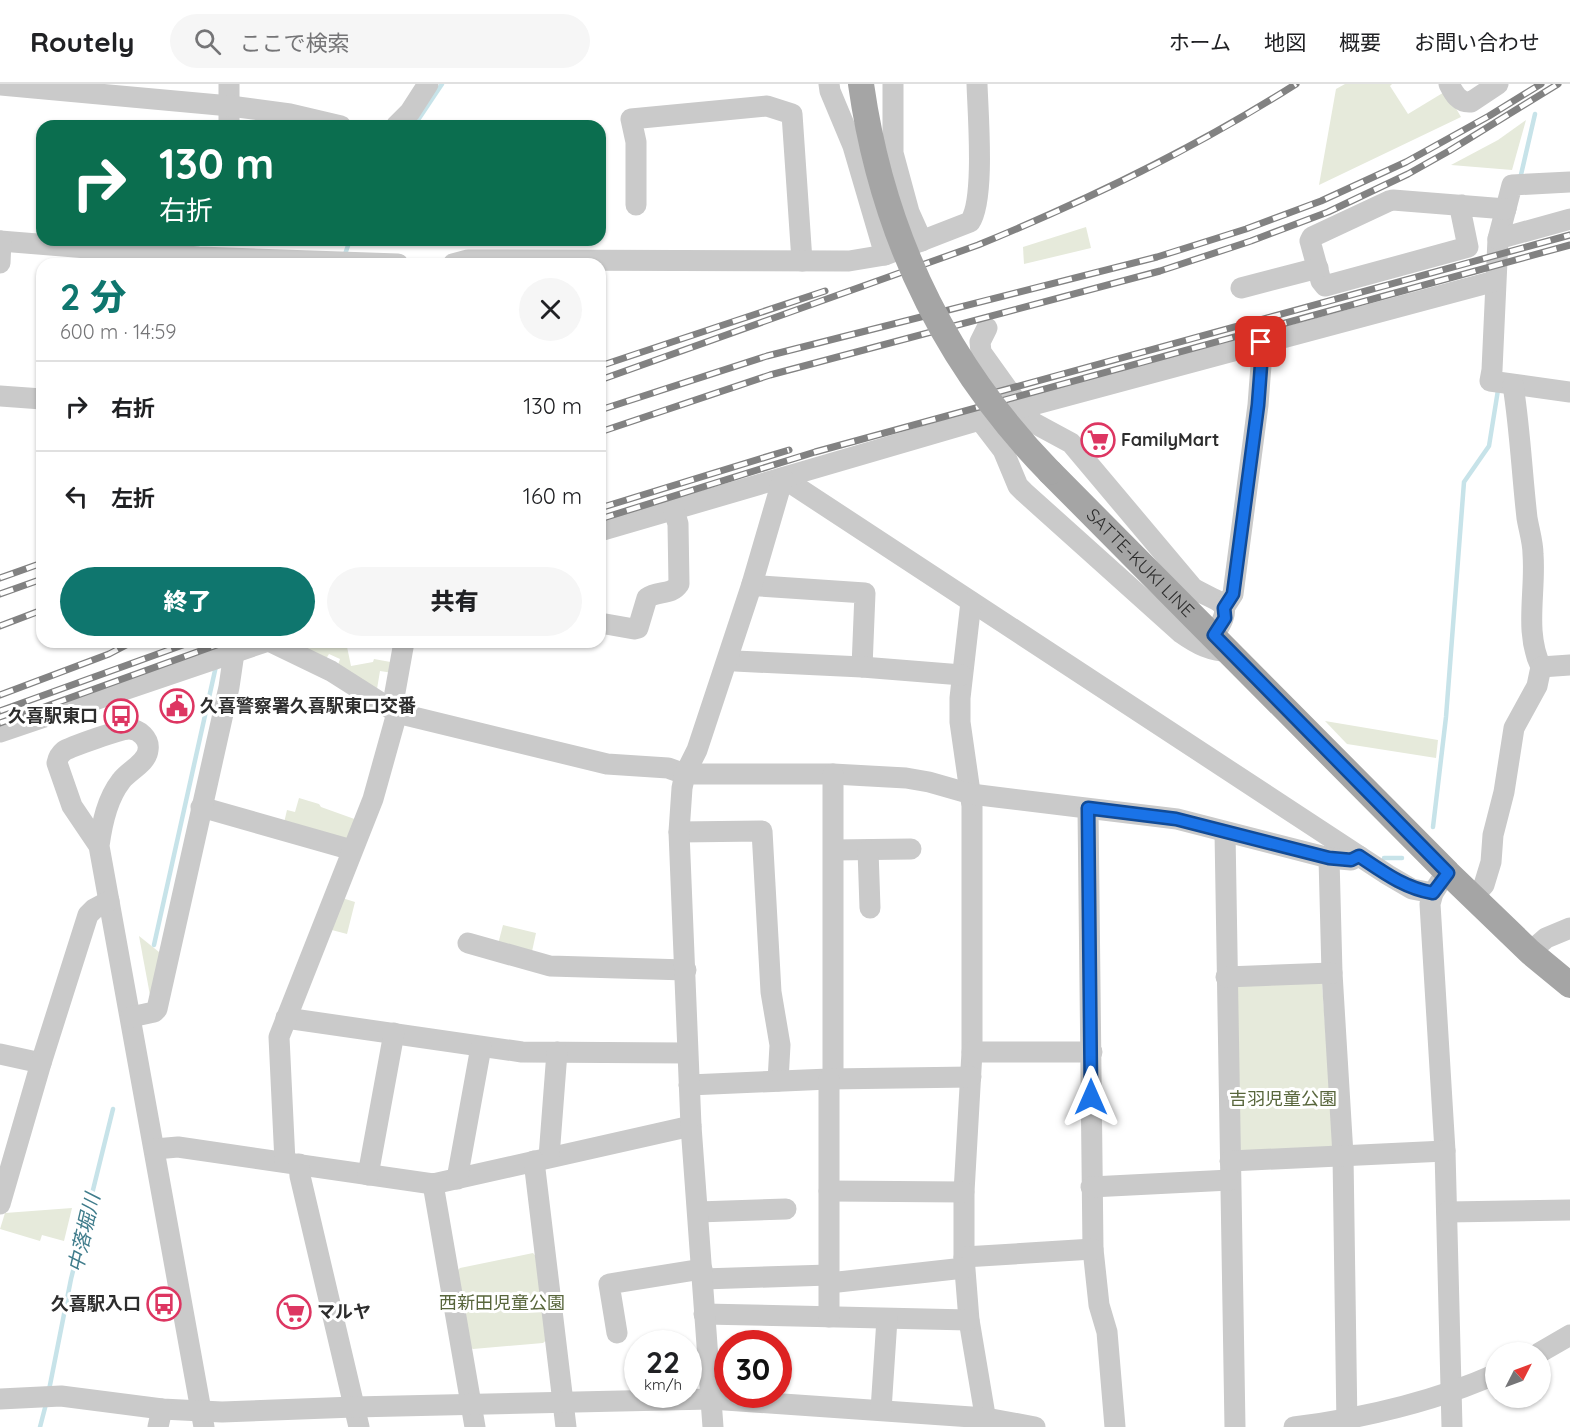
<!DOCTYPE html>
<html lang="ja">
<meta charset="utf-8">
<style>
:root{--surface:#fff;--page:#f6f6f6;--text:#202124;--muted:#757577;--line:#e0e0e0;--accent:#0f766e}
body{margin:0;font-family:Quicksand,"Noto Sans JP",sans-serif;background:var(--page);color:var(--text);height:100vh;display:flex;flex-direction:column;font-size:22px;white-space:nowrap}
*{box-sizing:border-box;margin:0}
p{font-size:20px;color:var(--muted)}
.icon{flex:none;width:33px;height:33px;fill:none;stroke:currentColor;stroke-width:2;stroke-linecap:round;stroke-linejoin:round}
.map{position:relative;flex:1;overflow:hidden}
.details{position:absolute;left:36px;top:174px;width:570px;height:390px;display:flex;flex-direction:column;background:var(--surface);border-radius:18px;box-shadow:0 2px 4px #0004}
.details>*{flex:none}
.hud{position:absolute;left:36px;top:36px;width:570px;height:126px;border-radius:18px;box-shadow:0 2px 4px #0004;background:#0b6e4f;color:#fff;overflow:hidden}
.needle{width:39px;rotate:48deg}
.buttons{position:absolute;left:1485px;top:1258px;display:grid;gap:12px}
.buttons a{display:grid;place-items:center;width:66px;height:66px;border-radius:50%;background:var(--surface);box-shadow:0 2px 4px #0004;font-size:30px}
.speed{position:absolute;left:624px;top:1246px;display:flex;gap:12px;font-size:30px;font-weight:700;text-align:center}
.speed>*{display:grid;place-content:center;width:78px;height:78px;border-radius:50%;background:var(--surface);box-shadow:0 2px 4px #0004;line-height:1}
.speed small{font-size:15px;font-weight:400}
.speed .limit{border:9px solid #d22;background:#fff;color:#111}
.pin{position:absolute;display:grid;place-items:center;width:51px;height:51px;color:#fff;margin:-26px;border-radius:12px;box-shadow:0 3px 9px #0006}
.me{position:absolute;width:66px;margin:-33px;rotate:0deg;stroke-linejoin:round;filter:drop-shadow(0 0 4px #0008)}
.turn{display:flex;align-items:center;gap:21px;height:126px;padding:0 24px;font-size:27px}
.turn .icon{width:78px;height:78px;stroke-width:2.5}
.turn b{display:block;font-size:42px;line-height:51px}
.round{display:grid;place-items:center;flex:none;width:63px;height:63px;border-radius:32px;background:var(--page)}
.overview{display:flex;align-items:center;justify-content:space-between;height:102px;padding:0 24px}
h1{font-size:36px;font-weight:800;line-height:45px;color:var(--accent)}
.button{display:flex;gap:12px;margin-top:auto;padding:12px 24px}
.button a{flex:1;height:69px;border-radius:36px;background:var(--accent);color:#fff;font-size:24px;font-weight:800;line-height:69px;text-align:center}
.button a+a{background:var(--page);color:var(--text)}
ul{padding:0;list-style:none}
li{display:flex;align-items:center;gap:18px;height:90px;padding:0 24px;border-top:2px solid var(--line)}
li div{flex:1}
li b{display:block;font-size:22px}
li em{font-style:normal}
header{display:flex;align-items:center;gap:36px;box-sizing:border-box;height:84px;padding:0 30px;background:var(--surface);border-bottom:2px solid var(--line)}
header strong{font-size:28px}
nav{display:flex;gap:33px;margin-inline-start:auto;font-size:21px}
.search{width:420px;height:54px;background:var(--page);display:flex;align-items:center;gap:15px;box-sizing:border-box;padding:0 21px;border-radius:33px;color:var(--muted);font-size:22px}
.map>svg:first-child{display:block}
</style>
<header>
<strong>Routely</strong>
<div class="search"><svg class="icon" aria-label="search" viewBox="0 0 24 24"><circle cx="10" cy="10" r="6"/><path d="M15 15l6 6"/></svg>ここで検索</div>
<nav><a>ホーム</a><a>地図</a><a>概要</a><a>お問い合わせ</a></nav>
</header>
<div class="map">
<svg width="1570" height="1343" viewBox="0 0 1570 1343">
<rect width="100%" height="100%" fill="#fff"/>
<g fill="#e6eadb">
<path d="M1345 0H1392L1390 2 1408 30 1446 7 1461 33 1319 101 1336 5Z"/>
<path d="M1526 36 1512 86 1451 81 1498 56Z"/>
<path d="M1086 143 1091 164 1024 180 1023 163Z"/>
<path d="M288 558H346L351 582 373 578 374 575 396 579 393 589 380 587 377 605 337 584 340 575 329 570 324 578Z"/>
<path d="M1325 637 1438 656 1436 674 1347 660Z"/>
<path d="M299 714 319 720 321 723 360 737 350 762 283 743 287 726 295 728Z"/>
<path d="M342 814 355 818 347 850 328 845Z"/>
<path d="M503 841 536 849 531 872 497 864Z"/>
<path d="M139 852 164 872 152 922Z"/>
<path d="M1322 899 1334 1063 1237 1068 1234 901Z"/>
<path d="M72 1124 64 1157 42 1151 40 1157 0 1145 5 1129Z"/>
<path d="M533 1169 538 1175 549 1254 543 1259 473 1265 468 1262 455 1189 460 1184Z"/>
</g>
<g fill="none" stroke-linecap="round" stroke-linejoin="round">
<g stroke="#c7e3e9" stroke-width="4.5">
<path d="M414 42 442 0"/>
<path d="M1520 95 1535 30"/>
<path d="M344 173 350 156"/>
<path d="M1433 743 1446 633 1464 398 1489 362 1498 306"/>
<path d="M1384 774H1402"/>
<path d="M154 861 216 582"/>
<path d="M49 1306 71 1195 113 1025"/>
<path d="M40 1343 46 1320"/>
</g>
<g stroke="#cacaca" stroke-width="21">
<path d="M229 0V42"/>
<path d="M829 0 830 7 853 62 885 171"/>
<path d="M893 0V69L909 128 922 157"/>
<path d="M1449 0C1454 10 1459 19 1471 18L1498 0"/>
<path d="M0 1 230 22 290 30 341 42"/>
<path d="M396 42 410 28 428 0"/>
<path d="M1570 98 1512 101 1498 155 1492 286 1490 297 1570 308"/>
<path d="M636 121V58L631 35 767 22 792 30 802 177"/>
<path d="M1462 121 1461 129 1468 163 1325 202 1321 197 1310 157 1312 153 1389 117 1393 116 1506 125"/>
<path d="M1498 155 1570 135"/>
<path d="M0 157 199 173 398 180"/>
<path d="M0 179 1 157"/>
<path d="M453 180 468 176 849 177 885 171 970 138C985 116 978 31 977 0"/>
<path d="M1241 204 1318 184"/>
<path d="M987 244 980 258 981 268 1026 331 1034 339 1071 359 1193 504C1219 520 1237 516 1214 551"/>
<path d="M1513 301C1520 345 1522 390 1527 434 1529 446 1533 458 1533 470 1536 508 1524 548 1541 583L1570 581"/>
<path d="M0 312 42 315"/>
<path d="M980 336 1003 366 1018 402 1024 408 1181 549C1198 561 1210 567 1231 568"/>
<path d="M783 394 1388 791 1412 805 1433 809"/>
<path d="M600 447 1021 324 1495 197"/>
<path d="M752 500 760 502 865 509 862 583"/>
<path d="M971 518 960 614V638L972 722V968L964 1108V1173L969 1236 987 1343"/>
<path d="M1224 524 1233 510 1258 321 1262 268 1261 258"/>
<path d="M600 539 634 545 638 544 647 514C658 506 671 512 679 500L678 440 674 426"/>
<path d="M271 558 331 587 397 629 607 680 668 684 685 690H833L906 694 929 698 971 710 1177 735 1329 774 1351 776 1359 772"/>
<path d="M728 575 735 577 862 583 962 591"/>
<path d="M392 625 404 558"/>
<path d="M0 648 265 558"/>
<path d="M201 723 352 766"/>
<path d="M1088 725 1093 1165 1099 1221 1107 1248 1115 1343"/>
<path d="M679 748 762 747 771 908 780 961 778 997"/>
<path d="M1225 748 1235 1343"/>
<path d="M99 762 72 722 57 679C58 674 59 671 64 667 70 663 121 645 129 645 139 645 150 655 148 666 147 679 128 687 121 697 107 715 102 739 99 762L204 1343"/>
<path d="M834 766 911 765"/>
<path d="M868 766 870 824"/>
<path d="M1329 774 1332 889 1343 1071 1347 1343"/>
<path d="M1440 798 1433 809 1430 820 1445 1067 1452 1343"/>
<path d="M1473 813 1484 801 1491 778 1493 751 1504 708 1514 644 1537 602 1541 583"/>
<path d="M468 859 550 882 686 886"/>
<path d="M1530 868 1546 854 1570 844"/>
<path d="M1226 893 1332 889"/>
<path d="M131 933 154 928 157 925 229 603 234 569"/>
<path d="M286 934 522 968 687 969"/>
<path d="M972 968H1092"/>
<path d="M0 970 41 979"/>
<path d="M833 995V690"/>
<path d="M689 1001 829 995 971 993"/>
<path d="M155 1065 178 1063 433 1100 691 1042"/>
<path d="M549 1073 557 968"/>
<path d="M534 1077 566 1343"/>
<path d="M1230 1077 1445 1067"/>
<path d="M285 1078 279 953 373 715 397 629"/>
<path d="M299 1080 300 1092 359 1343"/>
<path d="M368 1091 394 949"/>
<path d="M457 1095 481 963"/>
<path d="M433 1100 475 1343"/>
<path d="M1091 1103 1230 1096"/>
<path d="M829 1107 964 1108"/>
<path d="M0 1120 41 979 88 831 94 825 109 817"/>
<path d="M698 1128 786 1125"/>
<path d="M1447 1128 1570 1126"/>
<path d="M964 1173 1093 1165"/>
<path d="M703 1195 829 1191"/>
<path d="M829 1199 964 1184"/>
<path d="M704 1230 969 1236"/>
<path d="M829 1233V995"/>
<path d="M617 1249 609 1200 702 1185"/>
<path d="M1539 1269 1570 1251"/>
<path d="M0 1315 61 1312 162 1325 222 1328 354 1323 711 1315 986 1334 1035 1343"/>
<path d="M881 1326 887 1235"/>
<path d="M158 1343 162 1325"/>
<path d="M713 1343 691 1042 679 748 682 704 685 690 697 666 752 500 783 394"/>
<path d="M1294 1343C1364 1334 1431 1319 1496 1290"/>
</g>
<path stroke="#a5a5a5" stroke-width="26" id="s1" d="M1050 388 1448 789 1530 868 1570 901"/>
<defs>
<g id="rail">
<path d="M600 282 825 207"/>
<path d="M600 296 978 161C1090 115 1194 65 1296 0"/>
<path d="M997 308 1570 151"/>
<path d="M600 326 767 272 1157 173 1246 145 1321 117 1406 78 1489 32 1541 0"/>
<path d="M600 348 770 291 1160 187 1251 157 1328 128 1408 90 1449 67 1558 0"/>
<path d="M600 424 789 366"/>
<path d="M600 435 815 368 1570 161"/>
<path d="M0 494 42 479"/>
<path d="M0 510 42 495"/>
<path d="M0 542 42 526"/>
<path d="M0 611 109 570 132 558"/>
<path d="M0 627 191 558"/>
<path d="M0 639 225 558"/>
</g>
</defs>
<use href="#rail" stroke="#828282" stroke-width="7"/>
<use href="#rail" stroke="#fff" stroke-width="4.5" stroke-dasharray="14" stroke-linecap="butt"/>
<path stroke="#a5a5a5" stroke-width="26" d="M861 0C882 149 945 280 1050 388"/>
</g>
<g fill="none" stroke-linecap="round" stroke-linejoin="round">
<defs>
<path id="route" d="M1091 1013 1088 724 1176 735 1329 774 1351 776 1359 772C1383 788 1404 804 1433 809L1448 789 1214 551 1225 534 1224 524 1233 510 1258 321 1262 268 1261 258"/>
</defs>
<use href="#route" stroke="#114b97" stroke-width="15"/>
<use href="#route" stroke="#1a73e8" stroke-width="10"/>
</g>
<defs>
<symbol id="supermarket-ring" viewBox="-11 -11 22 22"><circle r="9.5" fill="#fff" stroke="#dd3662" stroke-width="1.5"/><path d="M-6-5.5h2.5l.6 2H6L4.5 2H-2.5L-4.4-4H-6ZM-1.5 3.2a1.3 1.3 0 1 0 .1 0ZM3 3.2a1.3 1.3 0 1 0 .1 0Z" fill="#dd3662"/></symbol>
<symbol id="civic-ring" viewBox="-11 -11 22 22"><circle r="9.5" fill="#fff" stroke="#dd3662" stroke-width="1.5"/><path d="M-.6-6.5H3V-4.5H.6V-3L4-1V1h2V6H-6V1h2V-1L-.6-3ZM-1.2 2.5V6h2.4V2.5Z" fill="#dd3662"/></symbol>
<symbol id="bus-ring" viewBox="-11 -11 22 22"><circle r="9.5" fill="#fff" stroke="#dd3662" stroke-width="1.5"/><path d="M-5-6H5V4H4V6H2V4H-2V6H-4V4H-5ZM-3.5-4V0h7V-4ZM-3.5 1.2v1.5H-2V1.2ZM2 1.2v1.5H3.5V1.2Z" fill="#dd3662"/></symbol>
</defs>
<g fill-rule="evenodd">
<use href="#supermarket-ring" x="1079" y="337" width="38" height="38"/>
<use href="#civic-ring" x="158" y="603" width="38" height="38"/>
<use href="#bus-ring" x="102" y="613" width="38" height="38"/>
<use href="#bus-ring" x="145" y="1201" width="38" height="38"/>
<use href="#supermarket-ring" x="275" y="1209" width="38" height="38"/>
</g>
<g text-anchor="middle" stroke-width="6" stroke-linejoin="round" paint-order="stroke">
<g font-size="18" font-weight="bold" fill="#2d2d2d" stroke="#fff" text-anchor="start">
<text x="1121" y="362">FamilyMart</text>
<text x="200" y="628">久喜警察署久喜駅東口交番</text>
<text x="98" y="638" text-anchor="end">久喜駅東口</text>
<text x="141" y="1226" text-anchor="end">久喜駅入口</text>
<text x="317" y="1234">マルヤ</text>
</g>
<g font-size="18" fill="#2d2d2d" stroke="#fff">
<text dy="6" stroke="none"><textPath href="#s1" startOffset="128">SATTE-KUKI LINE</textPath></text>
</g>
<g font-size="18" fill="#58663c" stroke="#fff">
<text x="1283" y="1021">吉羽児童公園</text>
<text x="502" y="1225">西新田児童公園</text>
</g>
<g font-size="20" font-style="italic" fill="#3f7c8b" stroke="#fff">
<text transform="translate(84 1149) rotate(-77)" y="7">中落堀川</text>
</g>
</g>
</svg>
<div class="buttons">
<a><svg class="needle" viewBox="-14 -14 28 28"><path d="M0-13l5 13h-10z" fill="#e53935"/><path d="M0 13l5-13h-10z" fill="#757577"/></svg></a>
</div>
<div class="speed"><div>22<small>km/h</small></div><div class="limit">30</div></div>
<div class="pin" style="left:1261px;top:258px;background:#d93025"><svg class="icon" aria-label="arrive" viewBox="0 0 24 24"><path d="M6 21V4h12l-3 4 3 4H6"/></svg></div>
<svg class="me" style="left:1091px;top:1013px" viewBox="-20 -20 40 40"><path d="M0-17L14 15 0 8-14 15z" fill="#1a73e8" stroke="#fff" stroke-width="4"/></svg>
<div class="hud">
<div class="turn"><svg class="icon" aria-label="right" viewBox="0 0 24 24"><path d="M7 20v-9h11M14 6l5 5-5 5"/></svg><div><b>130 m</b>右折</div></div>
</div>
<section class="details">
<div class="overview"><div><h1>2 分</h1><p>600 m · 14:59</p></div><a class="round"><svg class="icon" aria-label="close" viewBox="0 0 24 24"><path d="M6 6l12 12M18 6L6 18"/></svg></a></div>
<ul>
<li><svg class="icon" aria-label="right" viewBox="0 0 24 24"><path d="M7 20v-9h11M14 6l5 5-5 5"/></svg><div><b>右折</b></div><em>130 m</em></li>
<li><svg class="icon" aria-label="left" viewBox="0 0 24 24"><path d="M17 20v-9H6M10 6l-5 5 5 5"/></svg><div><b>左折</b></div><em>160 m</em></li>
</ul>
<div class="button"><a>終了</a><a>共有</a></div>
</section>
</div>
